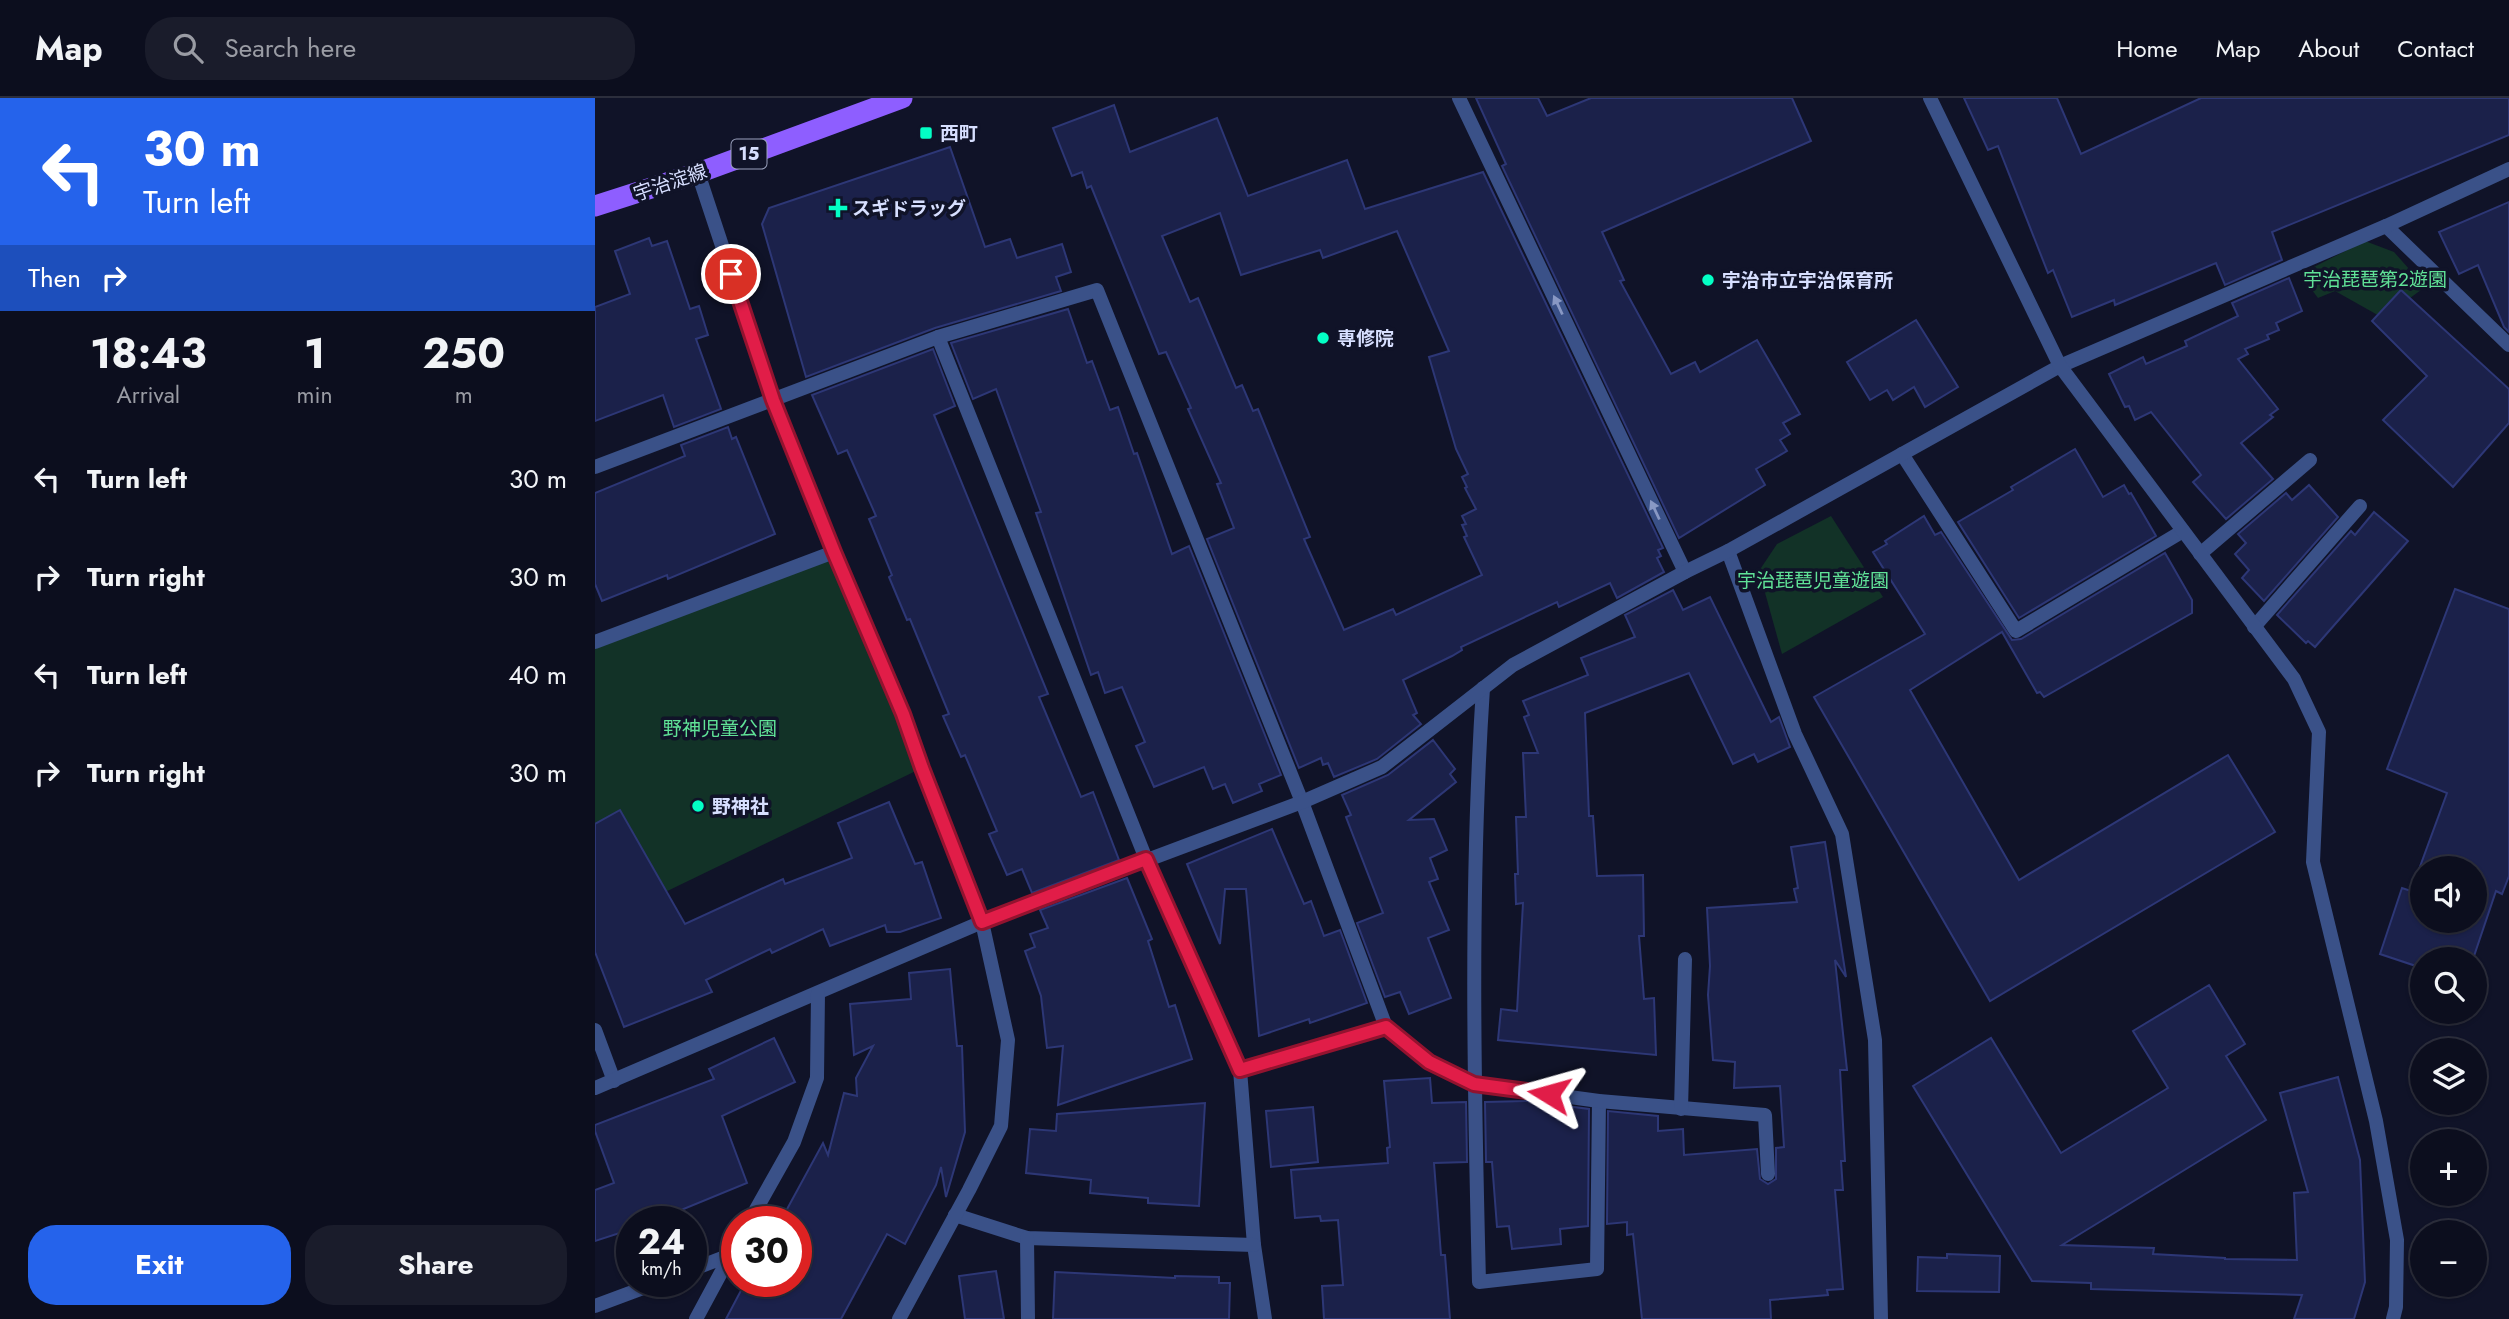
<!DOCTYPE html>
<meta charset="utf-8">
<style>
:root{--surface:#0c0e1e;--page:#1a1c2b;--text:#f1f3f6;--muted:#9a9ca4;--line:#2c2e3c;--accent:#2563eb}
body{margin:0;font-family:Jost,"Noto Sans JP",sans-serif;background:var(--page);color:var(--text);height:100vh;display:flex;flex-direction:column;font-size:26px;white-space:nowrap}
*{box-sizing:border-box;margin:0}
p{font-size:23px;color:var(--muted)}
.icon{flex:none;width:38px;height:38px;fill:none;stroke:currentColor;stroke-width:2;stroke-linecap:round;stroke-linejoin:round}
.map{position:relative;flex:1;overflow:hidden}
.sheet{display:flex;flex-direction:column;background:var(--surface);width:595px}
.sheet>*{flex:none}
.top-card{background:#2563eb;color:#fff;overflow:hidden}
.buttons{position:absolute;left:1815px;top:758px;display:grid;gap:14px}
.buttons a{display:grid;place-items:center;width:77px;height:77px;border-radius:50%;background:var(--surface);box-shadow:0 2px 5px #0004,0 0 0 2px var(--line);font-size:35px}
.speed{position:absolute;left:21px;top:1108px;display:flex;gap:14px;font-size:35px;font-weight:700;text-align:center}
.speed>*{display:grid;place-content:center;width:91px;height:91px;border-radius:50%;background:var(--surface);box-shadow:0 2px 5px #0004,0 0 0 2px var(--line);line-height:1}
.speed small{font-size:18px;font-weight:400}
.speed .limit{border:10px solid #d22;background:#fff;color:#111}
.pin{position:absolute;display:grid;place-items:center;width:60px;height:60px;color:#fff;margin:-30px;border:4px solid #fff;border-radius:50%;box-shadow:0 2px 7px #0007}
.me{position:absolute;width:77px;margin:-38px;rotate:278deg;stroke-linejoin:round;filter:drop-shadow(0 0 5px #0008)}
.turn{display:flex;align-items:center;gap:24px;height:147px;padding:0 28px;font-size:32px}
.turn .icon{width:91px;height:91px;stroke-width:2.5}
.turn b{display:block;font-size:49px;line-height:60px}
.then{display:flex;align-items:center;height:66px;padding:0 28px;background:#0003;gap:14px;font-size:26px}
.eta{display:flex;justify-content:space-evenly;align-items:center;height:119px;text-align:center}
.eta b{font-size:42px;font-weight:700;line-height:49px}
.primary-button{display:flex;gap:14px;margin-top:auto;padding:14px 28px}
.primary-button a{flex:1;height:80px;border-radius:28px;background:var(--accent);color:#fff;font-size:28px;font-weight:700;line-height:80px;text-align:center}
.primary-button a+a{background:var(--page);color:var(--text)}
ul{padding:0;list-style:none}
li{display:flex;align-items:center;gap:21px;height:98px;padding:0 28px}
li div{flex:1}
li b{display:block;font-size:26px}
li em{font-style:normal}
header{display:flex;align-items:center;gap:42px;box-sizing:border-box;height:98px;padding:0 35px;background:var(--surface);border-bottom:2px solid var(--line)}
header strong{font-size:33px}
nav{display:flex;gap:38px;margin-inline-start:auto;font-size:24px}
.search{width:490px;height:63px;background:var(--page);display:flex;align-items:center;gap:18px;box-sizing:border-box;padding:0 24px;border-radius:28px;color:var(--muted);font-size:26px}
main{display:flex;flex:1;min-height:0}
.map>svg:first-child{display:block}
</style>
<header>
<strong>Map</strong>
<div class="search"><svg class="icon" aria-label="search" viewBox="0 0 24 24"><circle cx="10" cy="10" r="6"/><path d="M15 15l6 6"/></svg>Search here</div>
<nav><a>Home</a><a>Map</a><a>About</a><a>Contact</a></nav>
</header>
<main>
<section class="sheet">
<div class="top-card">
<div class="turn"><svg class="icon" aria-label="left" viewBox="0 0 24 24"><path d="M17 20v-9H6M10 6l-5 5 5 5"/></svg><div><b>30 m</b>Turn left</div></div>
<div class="then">Then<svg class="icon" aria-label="right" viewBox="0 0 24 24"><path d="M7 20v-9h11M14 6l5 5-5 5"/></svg></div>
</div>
<div class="eta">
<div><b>18:43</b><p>Arrival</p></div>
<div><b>1</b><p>min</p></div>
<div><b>250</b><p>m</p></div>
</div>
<ul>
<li><svg class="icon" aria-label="left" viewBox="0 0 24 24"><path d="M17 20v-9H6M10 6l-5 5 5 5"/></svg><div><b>Turn left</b></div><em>30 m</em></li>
<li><svg class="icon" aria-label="right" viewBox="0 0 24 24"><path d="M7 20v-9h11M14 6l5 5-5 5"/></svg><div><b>Turn right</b></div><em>30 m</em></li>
<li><svg class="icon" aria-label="left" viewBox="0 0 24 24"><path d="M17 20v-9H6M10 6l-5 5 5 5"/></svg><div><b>Turn left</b></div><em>40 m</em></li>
<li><svg class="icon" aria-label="right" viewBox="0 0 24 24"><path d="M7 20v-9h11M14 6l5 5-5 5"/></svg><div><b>Turn right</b></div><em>30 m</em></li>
</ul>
<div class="primary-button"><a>Exit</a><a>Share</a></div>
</section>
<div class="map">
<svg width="1914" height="1221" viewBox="0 0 1914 1221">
<rect width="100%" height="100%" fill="#101328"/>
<g fill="#123227">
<path d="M1770 143 1799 154 1830 189 1788 220 1740 193 1723 200 1705 176Z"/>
<path d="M1236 418 1288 499 1187 556 1164 473 1182 446Z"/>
<path d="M239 454 327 670 0 828V544Z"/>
</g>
<g fill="#1b214a" stroke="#2d3776" stroke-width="2" fill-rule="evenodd">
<path d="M881 0H943L952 18 996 0H1197L1216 43 1007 134 1029 182 1025 183 1076 276 1100 264 1105 274 1162 242 1205 316 1188 325 1195 336 1185 342 1192 353 1161 371 1170 387 1084 440 907 68 911 66Z"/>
<path d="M1369 0H1462L1486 56 1606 0H1914V37L1677 134 1687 162 1630 187 1621 165 1520 207 1519 202 1477 219 1458 172 1453 175 1403 48 1393 52Z"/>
<path d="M519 7 535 54 622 20 653 98 752 62 770 111 888 74 1068 450 1063 452 1066 458 1062 460 1069 474 1022 500 1015 485 964 509 962 504 866 549 867 552 857 558 808 582 822 615 818 617 826 626 782 661 739 679 733 665 728 667 726 660 704 670 612 441 639 430 622 386 626 385 593 311 596 310 571 254 564 256 496 88 492 90 487 74 477 78 458 30ZM625 115 646 177 725 152 728 160 802 133 854 253 834 259 861 351 873 376 867 379 872 389 870 390 881 411 867 418 871 426 867 427 872 438 869 439 887 477 801 517 798 511 749 532 709 441 715 439 663 311 658 313 647 287 641 290 603 200 595 204 567 138Z"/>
<path d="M355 49 390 149 415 141 422 160 467 146 476 174 461 179 466 193 340 230 211 279 167 126 174 110Z"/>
<path d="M1914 104V234L1909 229 1883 167 1864 176 1844 134Z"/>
<path d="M54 140 57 148 72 143 95 211 104 208 113 237 101 241 126 311 79 329 68 297 0 323V209L35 196 20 153Z"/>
<path d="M1694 180 1707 213 1681 225 1684 232 1672 237 1674 241 1650 251 1653 256 1643 261 1683 311 1675 317 1678 319 1646 345 1678 381 1631 421 1598 384 1606 377 1556 314 1540 322 1534 308 1530 309 1514 276 1548 259 1551 266 1592 248 1590 243 1643 218 1637 205Z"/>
<path d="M1806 192 1914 291V325L1858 389 1788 322 1832 278 1777 223Z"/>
<path d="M473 211 492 265 497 263 515 312 523 309 539 356 542 355 577 456 594 448 686 677 664 686 667 693 638 705 630 686 618 691 609 669 559 689 541 648 550 644 527 589 510 595 503 574 496 577 441 415 446 414 401 291 378 301 356 245Z"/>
<path d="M1321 222 1363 289 1330 309 1319 289 1298 302 1292 292 1275 302 1252 264Z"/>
<path d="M338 251 360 308 339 317 453 596 444 599 486 699 498 694 524 762 437 795 427 771 412 777 394 736 402 733 370 657 366 659 348 618 354 616 315 521 312 522 294 479 297 477 274 421 281 418 252 352 243 356 217 297Z"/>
<path d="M133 329 137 341 141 339 180 436 73 481 72 477 7 503 0 486V395L90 358 86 347Z"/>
<path d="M1480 351 1508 399 1529 387 1534 396 1536 395 1561 438 1424 520 1363 424 1418 392 1416 389Z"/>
<path d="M1714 387 1743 419 1669 503 1647 480 1654 472 1640 456 1651 445 1643 436 1691 395 1697 402Z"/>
<path d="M1779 414 1813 443 1720 549 1713 543 1711 545 1682 517 1756 433 1760 437Z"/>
<path d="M1329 418 1340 437 1346 434 1417 542 1426 541 1570 455 1597 502V515L1449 599 1445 594 1442 595 1407 534 1315 592 1424 782 1633 657 1680 734 1395 903 1219 599 1330 536 1278 454 1292 446 1290 443Z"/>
<path d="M1860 491 1914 511V778L1907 796 1901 793 1878 861H1827V870L1785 856 1807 790 1816 793 1852 695 1792 671ZM1827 770H1880V822H1827Z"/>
<path d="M1078 492 1088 512 1115 499 1176 624 1184 619 1195 649 1163 664 1159 656 1138 666 1094 575 990 615 994 718H998L1002 778 1048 777 1049 838H1044L1049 901 1059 900 1061 957 903 942 906 911 922 913 928 805 921 806 920 776H923L921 719H931L928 655H943L929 619 934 617 928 603 993 577 986 560 1040 539 1030 517Z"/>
<path d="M838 642 860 671 855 676 861 684 814 722 839 721 852 752 835 760 843 781 834 784 854 832 833 840 856 900 814 916 805 894 790 899 762 825 788 815 751 719 756 717 747 697 793 677Z"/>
<path d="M294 704 320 766 327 764 346 820 305 834H292L290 827 235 848 228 831 177 855 175 851 111 882 117 894 29 929 0 854V726L25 712 90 826 188 781 190 786 257 760 243 725Z"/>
<path d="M677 731 709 806 716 803 729 838 745 832 772 905 715 925 714 921 664 938 651 791H630L625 846 592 766Z"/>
<path d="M1230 744 1251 879 1240 862 1252 972H1245L1250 1063H1246L1248 1092H1240L1248 1191 1232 1192 1233 1197 1175 1202 1176 1221H1047L1038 1136 1032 1137V1124L1012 1126 1013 1013 1063 1018V1033L1088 1031 1089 1057 1162 1051 1165 1081 1173 1086 1181 1081V1050L1189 1049 1185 988 1139 990 1140 964 1118 962 1113 897 1115 868 1112 810 1202 804 1199 791 1203 790 1196 749Z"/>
<path d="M532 780 557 841 553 843 574 909 580 907 597 961 463 1007 468 948 452 950 446 898 430 853 440 849 435 836 453 830 445 812Z"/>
<path d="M355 871 362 948H367L370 1034 351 1099 346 1069 341 1087 310 1146 292 1136 246 1221H131L151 1183H201V1124H185L228 1045 233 1057 249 995 262 998 261 980 278 948 259 957 255 906 316 901 314 875Z"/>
<path d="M1614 887 1650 946 1631 958 1671 1022 1467 1147 1559 1150 1558 1156 1630 1160V1161L1702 1162 1699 1095 1713 1094 1685 995 1743 979 1765 1062 1770 1184 1759 1221H1699L1707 1197 1496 1191V1185L1437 1183 1318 988 1396 940 1466 1055 1573 990 1538 933Z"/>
<path d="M179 940 200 984 127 1018 152 1085 57 1124H37V1131L0 1143V1092L19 1085 0 1033V1027L119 981 114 971Z"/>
<path d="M835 980 837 1005 871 1004 872 1064 839 1065 846 1157H850L855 1221H729L727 1188 748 1187 743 1122 726 1123 725 1118 700 1120 696 1072 793 1065 792 1050 795 1049 789 983Z"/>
<path d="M932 1003 994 1011 993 1128 965 1131 966 1146 917 1151 914 1128 902 1129 897 1064H891L890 1004Z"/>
<path d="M610 1005 604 1108 553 1105V1100L495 1095 496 1082 431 1075 435 1031 461 1033 462 1016Z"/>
<path d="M718 1009 723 1064 676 1069 671 1013Z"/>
<path d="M1352 1156 1405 1158 1404 1194 1322 1193 1323 1159 1352 1160Z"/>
<path d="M401 1173 409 1221H370L364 1178Z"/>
<path d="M460 1174 580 1180V1178L624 1179V1185H635L634 1221H458Z"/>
</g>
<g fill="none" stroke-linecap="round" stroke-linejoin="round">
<g stroke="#3a5188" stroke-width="14">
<path d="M864 0 1090 474"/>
<path d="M1791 128 1914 247"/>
<path d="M343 239 551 761 645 972 659 1147 670 1221"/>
<path d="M1307 356 1421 533 1588 433"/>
<path d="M0 369 343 239 502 192 707 704 791 929"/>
<path d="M1133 453 1200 636 1247 736 1280 942 1286 1221"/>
<path d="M1605 456 1715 362"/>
<path d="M1659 529 1765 408"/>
<path d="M0 544 239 454"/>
<path d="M888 590C875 787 879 986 884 1184L1002 1171 1004 1003"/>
<path d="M0 932 19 983"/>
<path d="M645 972 791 929 834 964 879 986 1004 1003 1170 1017 1173 1076"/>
<path d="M0 990 387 824 707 704 787 669 918 567 1090 474 1133 453 1465 268 1791 128 1914 71"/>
<path d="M1086 1011 1090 861"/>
<path d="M360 1117 432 1140 659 1147"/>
<path d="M154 1124 199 1044 222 980 223 895"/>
<path d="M432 1140 433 1221"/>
<path d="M96 1172 135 1157"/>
<path d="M0 1208 67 1183"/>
<path d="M101 1221 142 1145"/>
</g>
<g stroke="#3a5188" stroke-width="14">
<path d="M1335 0 1465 268 1699 581 1724 634 1718 764 1781 1023 1802 1142 1801 1209 1798 1221"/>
<path d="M103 75 178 302 239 454 308 616 327 670 387 824 413 942 406 1028 374 1092 304 1221"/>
</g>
<path stroke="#8e5eff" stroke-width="21" d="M0 108 103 75 307 0"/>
</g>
<defs><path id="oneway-solid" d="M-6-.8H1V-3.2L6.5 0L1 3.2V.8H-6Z" transform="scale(1.75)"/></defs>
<g fill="#8898c4">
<use href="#oneway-solid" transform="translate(963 207) rotate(-115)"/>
<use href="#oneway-solid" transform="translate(1060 412) rotate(-115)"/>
</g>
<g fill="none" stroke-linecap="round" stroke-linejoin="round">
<defs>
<path id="route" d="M136 176 178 302 239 454 308 616 327 670 387 824 551 761 645 972 791 929 834 964 879 986 954 996"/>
</defs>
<use href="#route" stroke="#92132f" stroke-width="18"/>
<use href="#route" stroke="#e11d48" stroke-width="12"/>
</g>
<g fill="#03ffc5" stroke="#101328" stroke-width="2.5">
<rect x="324" y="28" width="14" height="14" rx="3.5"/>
<path d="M239.5 99.5h7v7h7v7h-7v7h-7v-7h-7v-7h7z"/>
<circle cx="1113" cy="182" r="7"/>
<circle cx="728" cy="240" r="7"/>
<circle cx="103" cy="708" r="7"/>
</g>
<g text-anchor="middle" stroke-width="7" stroke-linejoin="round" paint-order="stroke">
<rect fill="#101328" stroke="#9ba2be" stroke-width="2" x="136.5" y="41.5" width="35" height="29" rx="5"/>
<g font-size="18" font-weight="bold" fill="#d7dfff">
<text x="154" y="62">15</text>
</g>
<g font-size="19" font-weight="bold" fill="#d7dfff" stroke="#101328" text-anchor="start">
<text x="345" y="42">西町</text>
<text x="257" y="117">スギドラッグ</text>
<text x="1127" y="189">宇治市立宇治保育所</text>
<text x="742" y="247">専修院</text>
<text x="117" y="715">野神社</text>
</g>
<g font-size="19" fill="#d7dfff" stroke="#101328">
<text transform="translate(75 84) rotate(-19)" y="7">宇治淀線</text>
</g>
<g font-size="19" fill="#60e297" stroke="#101328">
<text x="1780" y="188">宇治琵琶第2遊園</text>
<text x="1218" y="489">宇治琵琶児童遊園</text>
<text x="125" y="637">野神児童公園</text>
</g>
</g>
</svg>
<div class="buttons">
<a><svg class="icon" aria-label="sound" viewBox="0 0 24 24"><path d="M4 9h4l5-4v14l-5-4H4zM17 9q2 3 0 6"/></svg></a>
<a><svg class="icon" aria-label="search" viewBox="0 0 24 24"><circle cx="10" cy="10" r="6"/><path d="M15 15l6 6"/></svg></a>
<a><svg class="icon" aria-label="layers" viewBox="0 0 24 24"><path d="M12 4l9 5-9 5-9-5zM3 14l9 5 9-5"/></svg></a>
<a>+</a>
<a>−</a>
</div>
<div class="speed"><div>24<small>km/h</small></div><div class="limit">30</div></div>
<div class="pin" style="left:136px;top:176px;background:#d93025"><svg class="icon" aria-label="arrive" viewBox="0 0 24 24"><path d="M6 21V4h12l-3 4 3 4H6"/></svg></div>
<svg class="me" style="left:954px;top:996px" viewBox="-20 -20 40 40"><path d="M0-17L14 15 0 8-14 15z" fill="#e11d48" stroke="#fff" stroke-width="4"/></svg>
</div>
</main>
